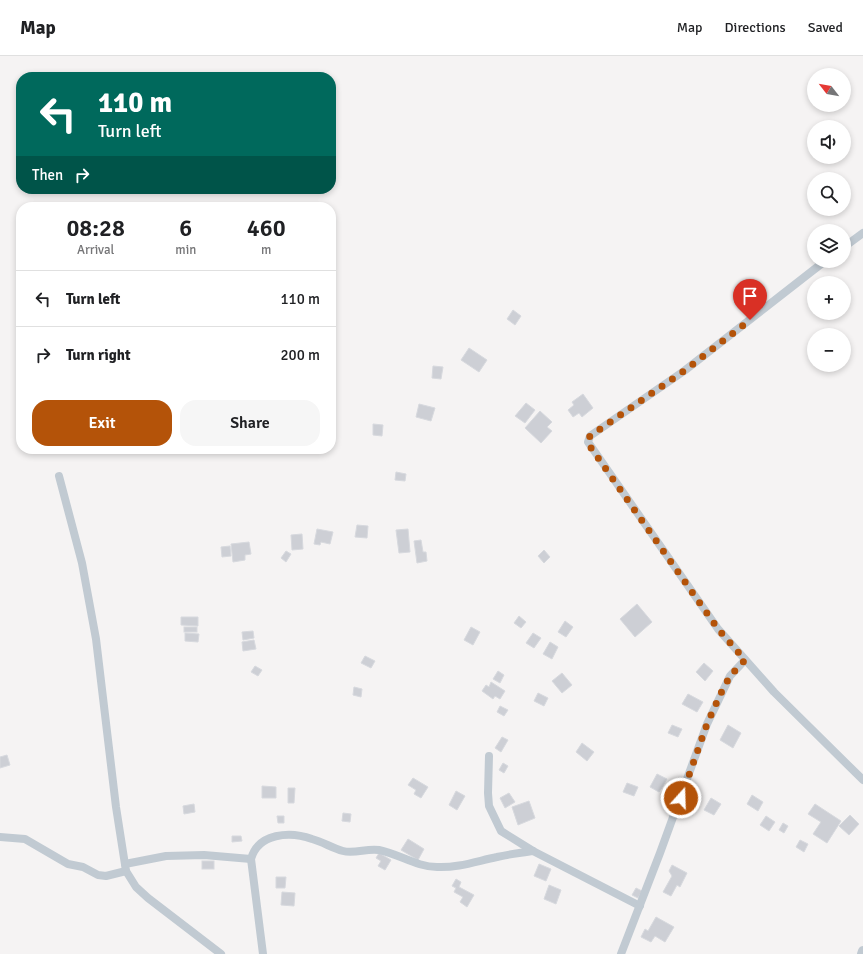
<!DOCTYPE html>
<meta charset="utf-8">
<style>
:root{--surface:#fff;--page:#f6f6f6;--text:#202124;--muted:#757577;--line:#e0e0e0;--accent:#b45309}
body{margin:0;font-family:Signika,sans-serif;background:var(--page);color:var(--text);height:100vh;display:flex;flex-direction:column;font-size:15px;white-space:nowrap}
*{box-sizing:border-box;margin:0}
p{font-size:13px;color:var(--muted)}
.icon{flex:none;width:22px;height:22px;fill:none;stroke:currentColor;stroke-width:2;stroke-linecap:round;stroke-linejoin:round}
.map{position:relative;flex:1;overflow:hidden}
.details{position:absolute;left:16px;top:146px;width:320px;height:252px;display:flex;flex-direction:column;background:var(--surface);border-radius:16px;box-shadow:0 2px 6px #0003}
.details>*{flex:none}
.banner{position:absolute;left:16px;top:16px;width:320px;height:122px;border-radius:16px;box-shadow:0 2px 6px #0003;background:#00695c;color:#fff;overflow:hidden}
.needle{width:26px;rotate:301deg}
.tools{position:absolute;left:807px;top:12px;display:grid;gap:8px}
.tools a{display:grid;place-items:center;width:44px;height:44px;border-radius:50%;background:var(--surface);box-shadow:0 2px 6px #0003;font-size:20px}
.pin{position:absolute;display:grid;place-items:center;width:34px;height:34px;color:#fff;margin:-41px -17px;border-radius:50% 50% 50% 0;rotate:-45deg;box-shadow:0 0 4px #0007}
.pin .icon{rotate:45deg}
.me{position:absolute;width:44px;margin:-22px;rotate:20deg;stroke-linejoin:round;filter:drop-shadow(0 0 3px #0008)}
.turn{display:flex;align-items:center;gap:14px;height:84px;padding:0 16px;font-size:18px}
.turn .icon{width:52px;height:52px;stroke-width:2.5}
.turn b{display:block;font-size:28px;line-height:34px}
.then{display:flex;align-items:center;height:38px;padding:0 16px;background:#0003;gap:8px;font-size:15px}
.eta{display:flex;justify-content:space-evenly;align-items:center;height:68px;text-align:center}
.eta b{font-size:24px;font-weight:600;line-height:28px}
.action{display:flex;gap:8px;margin-top:auto;padding:8px 16px}
.action a{flex:1;height:46px;border-radius:16px;background:var(--accent);color:#fff;font-size:16px;font-weight:600;line-height:46px;text-align:center}
.action a+a{background:var(--page);color:var(--text)}
ul{padding:0;list-style:none}
li{display:flex;align-items:center;gap:12px;height:56px;padding:0 16px;border-top:1px solid var(--line)}
li div{flex:1}
li b{display:block;font-size:15px}
li em{font-style:normal}
header{display:flex;align-items:center;gap:24px;box-sizing:border-box;height:56px;padding:0 20px;background:var(--surface);border-bottom:1px solid var(--line)}
header strong{font-size:19px}
nav{display:flex;gap:22px;margin-inline-start:auto;font-size:14px}
.map>svg:first-child{display:block}
</style>
<header>
<strong>Map</strong>
<nav><a>Map</a><a>Directions</a><a>Saved</a></nav>
</header>
<div class="map">
<svg width="863" height="898" viewBox="0 0 863 898">
<rect width="100%" height="100%" fill="#f5f3f3"/>
<g fill="#cdcfd5" stroke="#d7d9de">
<path d="M513 254 521 260 515 269 507 263Z"/>
<path d="M469 292 487 304 479 316 461 304Z"/>
<path d="M433 310 443 311 441 323 432 322Z"/>
<path d="M583 338 593 352 582 361 579 357 573 361 568 354 574 349 572 346Z"/>
<path d="M526 347 535 354 525 367 515 360Z"/>
<path d="M419 348 435 352 431 365 416 361Z"/>
<path d="M540 355 552 366 547 371 552 375 541 387 525 372Z"/>
<path d="M373 368 383 369 382 380 373 379Z"/>
<path d="M396 416 406 418 405 425 395 424Z"/>
<path d="M357 469 368 470 367 482 355 481Z"/>
<path d="M317 473 333 476 330 488 321 486 320 489 314 488Z"/>
<path d="M408 473 410 496 399 497 396 474Z"/>
<path d="M302 478 303 493 292 494 291 479Z"/>
<path d="M421 484 423 496H426L427 505 417 507 414 485Z"/>
<path d="M249 486 251 498 245 499V504L233 506 231 488Z"/>
<path d="M230 490 231 500 222 501 221 491Z"/>
<path d="M544 494 550 501 544 507 538 500Z"/>
<path d="M286 495 291 498 286 506 281 502Z"/>
<path d="M637 548 652 566 635 581 620 563Z"/>
<path d="M519 560 526 566 521 572 514 567Z"/>
<path d="M181 561H198V570L181 569Z"/>
<path d="M565 565 573 571 566 581 558 576Z"/>
<rect x="184" y="571" width="13" height="5"/>
<path d="M471 571 480 576 473 589 464 584Z"/>
<path d="M253 575 254 582 243 584 242 576Z"/>
<path d="M185 577 199 578 198 586 185 585Z"/>
<path d="M533 577 541 582 534 592 526 587Z"/>
<path d="M254 584 256 593 243 595 242 586Z"/>
<path d="M550 586 558 591 552 603 543 598Z"/>
<path d="M365 600 375 605 371 612 361 607Z"/>
<path d="M704 607 713 615 705 625 696 616Z"/>
<path d="M255 610 262 614 258 620 251 616Z"/>
<path d="M498 615 504 619 500 627 493 623Z"/>
<path d="M562 617 572 629 562 637 552 625Z"/>
<path d="M491 626 505 635 500 643 495 640 493 643 482 635 486 629 489 631Z"/>
<path d="M354 631 362 633 361 641 353 639Z"/>
<path d="M538 637 548 642 544 650 534 645Z"/>
<path d="M688 638 703 646 697 656 682 648Z"/>
<path d="M500 650 508 654 504 660 497 656Z"/>
<path d="M672 669 682 673 678 681 668 677Z"/>
<path d="M728 669 741 677 733 692 720 684Z"/>
<path d="M502 681 508 684 501 696 495 692Z"/>
<path d="M582 687 594 696 587 705 576 696Z"/>
<path d="M7 699 10 709 0 712V701Z"/>
<path d="M503 707 508 710 504 717 499 714Z"/>
<path d="M657 718 667 723 659 736 650 731Z"/>
<path d="M413 722 428 731 421 742 414 738 416 734 408 729Z"/>
<path d="M627 727 638 731 634 740 623 736Z"/>
<path d="M262 730 276 731V742H262Z"/>
<path d="M288 732H295L294 747H288Z"/>
<path d="M456 735 465 740 457 754 449 749Z"/>
<path d="M509 737 515 746 505 752 500 742Z"/>
<path d="M752 739 763 746 758 755 747 748Z"/>
<path d="M711 742 721 748 714 759 704 754Z"/>
<path d="M529 745 535 762 518 769 512 751Z"/>
<path d="M194 748 195 756 184 758 183 750Z"/>
<path d="M815 748 841 765 827 787 813 778 821 766 808 758Z"/>
<path d="M343 757 351 758 350 766 342 765Z"/>
<path d="M850 759 859 768 849 779 839 770Z"/>
<path d="M277 760H284V767H278Z"/>
<path d="M766 760 775 766 769 775 760 769Z"/>
<path d="M783 767 788 770 784 777 779 774Z"/>
<path d="M232 780H241L242 785 232 786Z"/>
<path d="M408 783 424 793 418 804 401 794Z"/>
<path d="M800 784 808 788 804 796 796 791Z"/>
<path d="M379 797 391 804 385 814 378 810 381 805 376 802Z"/>
<rect x="202" y="805" width="12" height="8"/>
<path d="M539 808 551 813 546 825 534 820Z"/>
<path d="M672 809 687 817 680 831 677 829 671 840 663 836 672 820 669 815Z"/>
<path d="M276 821H286L285 832H276Z"/>
<path d="M456 823 461 826 459 831 474 839 467 851 460 846 463 841 454 836 456 832 452 830Z"/>
<path d="M549 829 561 834 556 848 544 843Z"/>
<path d="M636 832 642 835 638 842 632 839Z"/>
<path d="M282 836 295 837 294 850 281 849Z"/>
<path d="M656 861 674 871 665 886 655 880 651 886 641 881 645 873 648 875Z"/>
</g>
<g fill="none" stroke-linecap="round" stroke-linejoin="round">
<g stroke="#c1cad2" stroke-width="8">
<path d="M844 191 863 177"/>
<path d="M825 205 684 315 590 380 588 386 718 573 774 636 863 724"/>
<path d="M59 420 82 507 96 583 116 751 126 815 136 831 148 842 221 898"/>
<path d="M489 700 488 737 489 750 501 775 533 795 640 850"/>
<path d="M0 781 25 783 68 808 83 811 98 819 106 820 126 815"/>
<path d="M125 808 166 800 204 799 251 803"/>
<path d="M263 898 251 803C258 777 290 775 312 783 323 786 332 792 343 795 355 798 367 792 379 794 399 798 417 811 437 811 458 812 477 805 497 801 509 798 521 797 533 795"/>
<path d="M621 898 660 797 707 668 730 620 745 604"/>
</g>
<path stroke="#c1cad2" stroke-width="10" d="M862 898 863 895"/>
</g>
<g fill="none" stroke-linecap="round" stroke-linejoin="round">
<path stroke="#b45309" stroke-width="7" stroke-dasharray="0 12.6" d="M681 742 707 668 721 637 730 620 745 604 718 573 589 389 588 384 590 380 684 315 750 264"/>
</g>
</svg>
<div class="tools">
<a><svg class="needle" viewBox="-14 -14 28 28"><path d="M0-13l5 13h-10z" fill="#e53935"/><path d="M0 13l5-13h-10z" fill="#757577"/></svg></a>
<a><svg class="icon" aria-label="sound" viewBox="0 0 24 24"><path d="M4 9h4l5-4v14l-5-4H4zM17 9q2 3 0 6"/></svg></a>
<a><svg class="icon" aria-label="search" viewBox="0 0 24 24"><circle cx="10" cy="10" r="6"/><path d="M15 15l6 6"/></svg></a>
<a><svg class="icon" aria-label="layers" viewBox="0 0 24 24"><path d="M12 4l9 5-9 5-9-5zM3 14l9 5 9-5"/></svg></a>
<a>+</a>
<a>−</a>
</div>
<div class="pin" style="left:750px;top:264px;background:#d93025"><svg class="icon" aria-label="arrive" viewBox="0 0 24 24"><path d="M6 21V4h12l-3 4 3 4H6"/></svg></div>
<svg class="me" style="left:681px;top:742px" viewBox="-20 -20 40 40"><circle r="17" fill="#b45309" stroke="#fff" stroke-width="3"/><path d="M0-11L8 9 0 5-8 9z" fill="#fff"/></svg>
<div class="banner">
<div class="turn"><svg class="icon" aria-label="left" viewBox="0 0 24 24"><path d="M17 20v-9H6M10 6l-5 5 5 5"/></svg><div><b>110 m</b>Turn left</div></div>
<div class="then">Then<svg class="icon" aria-label="right" viewBox="0 0 24 24"><path d="M7 20v-9h11M14 6l5 5-5 5"/></svg></div>
</div>
<section class="details">
<div class="eta">
<div><b>08:28</b><p>Arrival</p></div>
<div><b>6</b><p>min</p></div>
<div><b>460</b><p>m</p></div>
</div>
<ul>
<li><svg class="icon" aria-label="left" viewBox="0 0 24 24"><path d="M17 20v-9H6M10 6l-5 5 5 5"/></svg><div><b>Turn left</b></div><em>110 m</em></li>
<li><svg class="icon" aria-label="right" viewBox="0 0 24 24"><path d="M7 20v-9h11M14 6l5 5-5 5"/></svg><div><b>Turn right</b></div><em>200 m</em></li>
</ul>
<div class="action"><a>Exit</a><a>Share</a></div>
</section>
</div>
